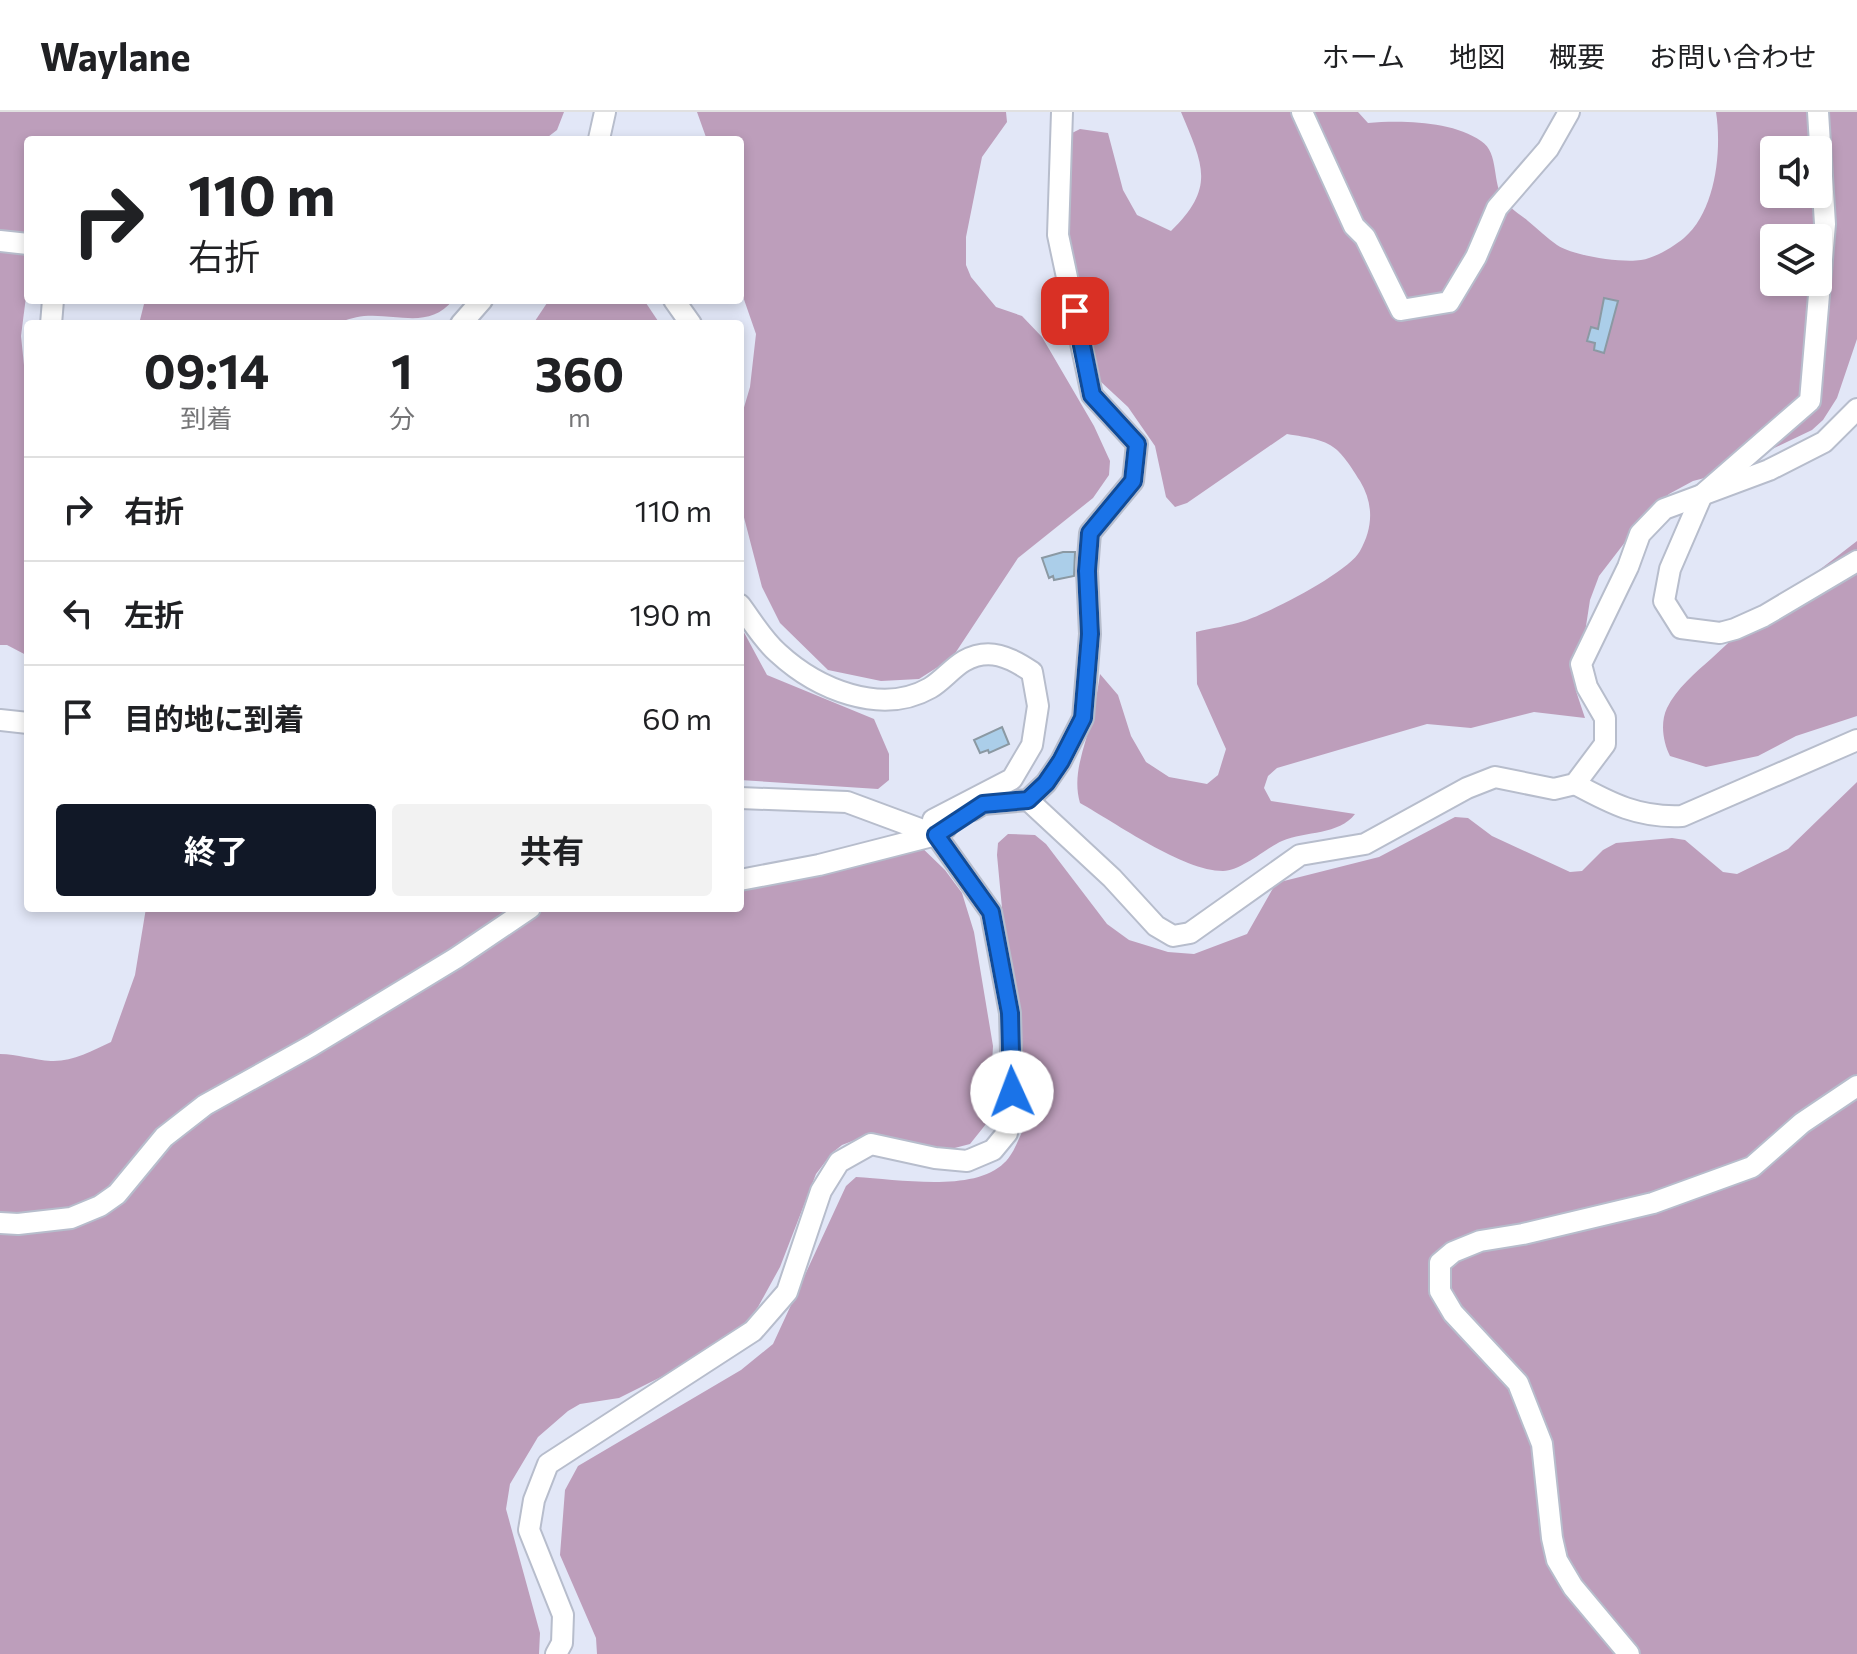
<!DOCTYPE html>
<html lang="ja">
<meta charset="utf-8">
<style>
:root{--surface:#fff;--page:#f2f2f2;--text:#202124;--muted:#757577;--line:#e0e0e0;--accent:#111827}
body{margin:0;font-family:Commissioner,"Noto Sans JP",sans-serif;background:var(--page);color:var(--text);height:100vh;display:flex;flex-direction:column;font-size:30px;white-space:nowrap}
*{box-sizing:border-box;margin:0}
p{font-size:26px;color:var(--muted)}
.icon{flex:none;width:44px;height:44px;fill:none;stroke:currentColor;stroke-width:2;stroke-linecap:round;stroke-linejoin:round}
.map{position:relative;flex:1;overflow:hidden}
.panel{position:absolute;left:24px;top:208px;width:720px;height:592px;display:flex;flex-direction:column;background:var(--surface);border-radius:8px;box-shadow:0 4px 12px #0003}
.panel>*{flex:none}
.guide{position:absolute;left:24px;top:24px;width:720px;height:168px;border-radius:8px;box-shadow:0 4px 12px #0003;background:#fff;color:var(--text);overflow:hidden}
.tools{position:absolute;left:1760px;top:24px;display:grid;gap:16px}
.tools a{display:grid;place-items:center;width:72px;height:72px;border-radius:8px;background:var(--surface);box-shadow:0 4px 12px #0003;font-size:40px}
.pin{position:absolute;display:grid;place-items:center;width:68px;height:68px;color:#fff;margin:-34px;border-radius:16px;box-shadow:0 4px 12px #0006}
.me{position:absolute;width:88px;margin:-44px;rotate:358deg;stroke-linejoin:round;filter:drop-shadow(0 0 6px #0008)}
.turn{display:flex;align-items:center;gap:28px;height:168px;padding:0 32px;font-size:36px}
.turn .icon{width:104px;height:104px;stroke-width:2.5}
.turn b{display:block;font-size:56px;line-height:68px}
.eta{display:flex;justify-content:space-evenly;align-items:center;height:136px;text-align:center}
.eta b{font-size:48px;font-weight:700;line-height:56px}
.primary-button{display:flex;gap:16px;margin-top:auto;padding:16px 32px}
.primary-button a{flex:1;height:92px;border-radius:8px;background:var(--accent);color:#fff;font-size:32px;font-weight:700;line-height:92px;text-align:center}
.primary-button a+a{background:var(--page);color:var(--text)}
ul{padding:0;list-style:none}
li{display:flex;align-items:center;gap:24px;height:104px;padding:0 32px;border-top:2px solid var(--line)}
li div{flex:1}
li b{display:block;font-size:30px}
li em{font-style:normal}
header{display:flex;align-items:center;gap:48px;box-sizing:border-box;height:112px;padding:0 40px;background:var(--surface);border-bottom:2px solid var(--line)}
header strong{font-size:38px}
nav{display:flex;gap:44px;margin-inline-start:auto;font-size:28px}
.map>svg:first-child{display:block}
</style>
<header>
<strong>Waylane</strong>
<nav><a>ホーム</a><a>地図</a><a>概要</a><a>お問い合わせ</a></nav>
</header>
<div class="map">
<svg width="1857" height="1542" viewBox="0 0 1857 1542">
<rect width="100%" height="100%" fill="#e2e7f7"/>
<g fill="#bd9ebb" fill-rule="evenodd">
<path d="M0 0H564L557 18 544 28H28V169L21 224 28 292V544L7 533H0Z"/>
<path d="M697 0H1006L1007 10 982 45 966 125V153L971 165 996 195 1022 204 1042 225 1094 314 1110 349 1109 363 1093 386 1018 446 952 546 919 567 881 569 828 558 780 511 762 475 740 390V309L750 275 756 222 740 176V28H707Z"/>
<path d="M1181 0H1358L1368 11C1401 8 1453 9 1481 29 1500 41 1491 72 1505 90 1511 97 1521 103 1528 109 1538 117 1547 126 1557 133 1574 144 1621 151 1641 148 1655 146 1673 135 1684 126 1716 99 1722 38 1716 0H1857V227L1837 286 1823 308 1812 318 1720 362 1693 369 1669 382 1639 412 1599 464 1590 488 1576 579 1585 606 1534 600 1471 616 1427 612 1277 656 1268 664 1264 676 1271 689 1355 702C1339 723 1306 719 1282 729 1266 736 1241 759 1223 759 1183 759 1116 711 1080 691 1071 660 1087 631 1093 601 1096 588 1098 575 1100 562L1118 583 1131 624 1146 650 1169 665 1207 672 1218 663 1226 637 1197 572 1196 520C1212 516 1229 514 1244 509 1269 501 1349 460 1360 439 1373 416 1374 392 1360 369 1336 330 1331 329 1287 322L1187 391 1175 395 1166 385 1155 334 1128 295 1100 269 1086 245 1064 139 1068 23 1080 17 1108 21 1123 78 1137 103 1171 119C1217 75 1202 51 1181 0ZM1774 38H1818V82H1774ZM1774 126H1818V170H1774Z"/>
<path d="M145 188H453C429 218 397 201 364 204 354 205 343 209 333 212H139Z"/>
<path d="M549 188H644L660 212H533Z"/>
<path d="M1857 429V604L1796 624 1758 644 1706 655 1670 644C1663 630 1660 611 1667 596 1676 577 1696 560 1712 546 1757 503 1808 467 1857 429Z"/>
<path d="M740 513 767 563 874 607 889 642V668L878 677 740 668Z"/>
<path d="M1857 670V1542H597L596 1526 560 1443 565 1378 578 1354 741 1258 773 1232 846 1074 856 1065C897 1067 974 1081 1004 1051 1013 1043 1018 1028 1023 1018L997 743 998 731 1008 722 1035 723 1046 732 1107 812 1129 828 1168 840 1194 842 1247 822 1276 771 1379 745 1455 705 1468 706 1492 724 1570 760 1582 759 1603 738 1616 731 1672 726 1685 728 1723 760 1737 762 1788 737Z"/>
<path d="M916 730 945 758 962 781 974 820 993 934 990 986 986 1012 970 1032 943 1039 880 1029 855 1028 842 1033 832 1041 816 1062 780 1155 758 1195 742 1217 697 1243 687 1252 619 1286 580 1292 568 1299 538 1325 510 1372 506 1397 540 1521 539 1542H0V942C17 942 34 948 51 949 72 950 92 939 111 930L135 863 146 796H740V772Z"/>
</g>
<g fill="#abcee9" stroke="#8b99a3" stroke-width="2">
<path d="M1604 186 1618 189 1604 241 1594 238 1595 231 1587 229 1591 215 1598 217Z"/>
<path d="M1063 440H1075L1074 464 1054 468 1053 464 1049 466 1042 446Z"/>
<path d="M1002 615 1009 632 989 641 988 638 980 641 974 628Z"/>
</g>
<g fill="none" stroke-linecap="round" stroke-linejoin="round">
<defs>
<g id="minor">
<path d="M1302 0 1354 114 1365 125 1401 198 1449 190 1476 145 1497 96 1548 37 1569 0"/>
<path d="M1818 0 1825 112 1810 289 1702 383 1670 457 1664 489 1681 516 1720 521 1735 517 1764 504 1857 449"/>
<path d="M599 27 605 0"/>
<path d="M0 129 28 132"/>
<path d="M674 188 691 212"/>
<path d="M51 212 53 188"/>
<path d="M461 212 482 188"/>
<path d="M0 608 28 611"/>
<path d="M1575 672C1612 692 1639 706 1682 704L1857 628"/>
<path d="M740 686 847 690 936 723"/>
<path d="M1028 688 1112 766 1156 814 1173 824 1190 821 1300 743 1365 732 1467 676 1495 665 1554 677 1575 672 1605 632V606L1587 575 1581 552 1628 455 1640 422 1664 397 1769 358 1824 330 1857 297"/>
<path d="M973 698 983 692 1028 688 1046 671 1061 649 1083 606 1090 522 1087 459 1090 421 1133 369 1137 332 1092 283 1058 123 1062 0"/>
<path d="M740 768 819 753 936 723 946 716"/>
<path d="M0 1111 18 1112 71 1106 100 1094 117 1082 164 1025 205 993 311 934 456 846 530 796"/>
<path d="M556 1542 562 1531 563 1503 529 1418 534 1388 548 1352 753 1219 787 1180 821 1079 839 1050 871 1032 935 1046 967 1049 993 1038 1007 1021 1012 980 1010 901 991 800 936 723 933 708 1012 667 1032 633 1038 594 1032 560C1010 545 989 535 964 549 952 556 942 569 930 576 881 604 817 577 778 541 763 528 752 509 740 493"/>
<path d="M1629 1542 1573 1475 1557 1448 1552 1426 1542 1332 1518 1271 1453 1201 1440 1179V1151L1453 1140 1480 1129 1523 1122 1653 1091 1752 1055 1802 1011 1857 974"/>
</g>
</defs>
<use href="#minor" stroke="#b7bdcc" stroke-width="24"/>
<use href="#minor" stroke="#fff" stroke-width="20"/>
</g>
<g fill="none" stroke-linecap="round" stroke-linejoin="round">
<defs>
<path id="route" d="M1012 980 1010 901 991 800 936 723 983 692 1028 688 1046 671 1061 649 1083 606 1090 522 1087 459 1090 421 1133 369 1137 332 1092 283 1075 199"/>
</defs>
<use href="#route" stroke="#114b97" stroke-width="20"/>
<use href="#route" stroke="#1a73e8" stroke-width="14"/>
</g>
</svg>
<div class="tools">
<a><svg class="icon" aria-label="sound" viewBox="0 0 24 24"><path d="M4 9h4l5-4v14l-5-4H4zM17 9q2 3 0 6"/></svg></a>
<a><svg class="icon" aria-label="layers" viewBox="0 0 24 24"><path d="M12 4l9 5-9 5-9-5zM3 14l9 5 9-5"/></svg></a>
</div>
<div class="pin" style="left:1075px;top:199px;background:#d93025"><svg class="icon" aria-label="arrive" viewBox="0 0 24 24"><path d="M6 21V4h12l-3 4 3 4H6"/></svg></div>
<svg class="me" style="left:1012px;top:980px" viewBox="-20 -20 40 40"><circle r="19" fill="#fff"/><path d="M0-13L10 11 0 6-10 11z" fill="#1a73e8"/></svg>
<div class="guide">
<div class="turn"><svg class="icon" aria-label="right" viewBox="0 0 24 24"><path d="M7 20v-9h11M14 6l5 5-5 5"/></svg><div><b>110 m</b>右折</div></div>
</div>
<section class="panel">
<div class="eta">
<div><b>09:14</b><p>到着</p></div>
<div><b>1</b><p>分</p></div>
<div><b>360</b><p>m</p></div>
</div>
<ul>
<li><svg class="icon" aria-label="right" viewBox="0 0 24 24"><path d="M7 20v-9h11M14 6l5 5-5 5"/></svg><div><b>右折</b></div><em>110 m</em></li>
<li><svg class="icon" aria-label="left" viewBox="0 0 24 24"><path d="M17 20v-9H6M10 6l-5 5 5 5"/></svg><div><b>左折</b></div><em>190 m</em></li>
<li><svg class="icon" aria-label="arrive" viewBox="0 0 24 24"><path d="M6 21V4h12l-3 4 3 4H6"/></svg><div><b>目的地に到着</b></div><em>60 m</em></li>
</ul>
<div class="primary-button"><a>終了</a><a>共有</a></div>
</section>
</div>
